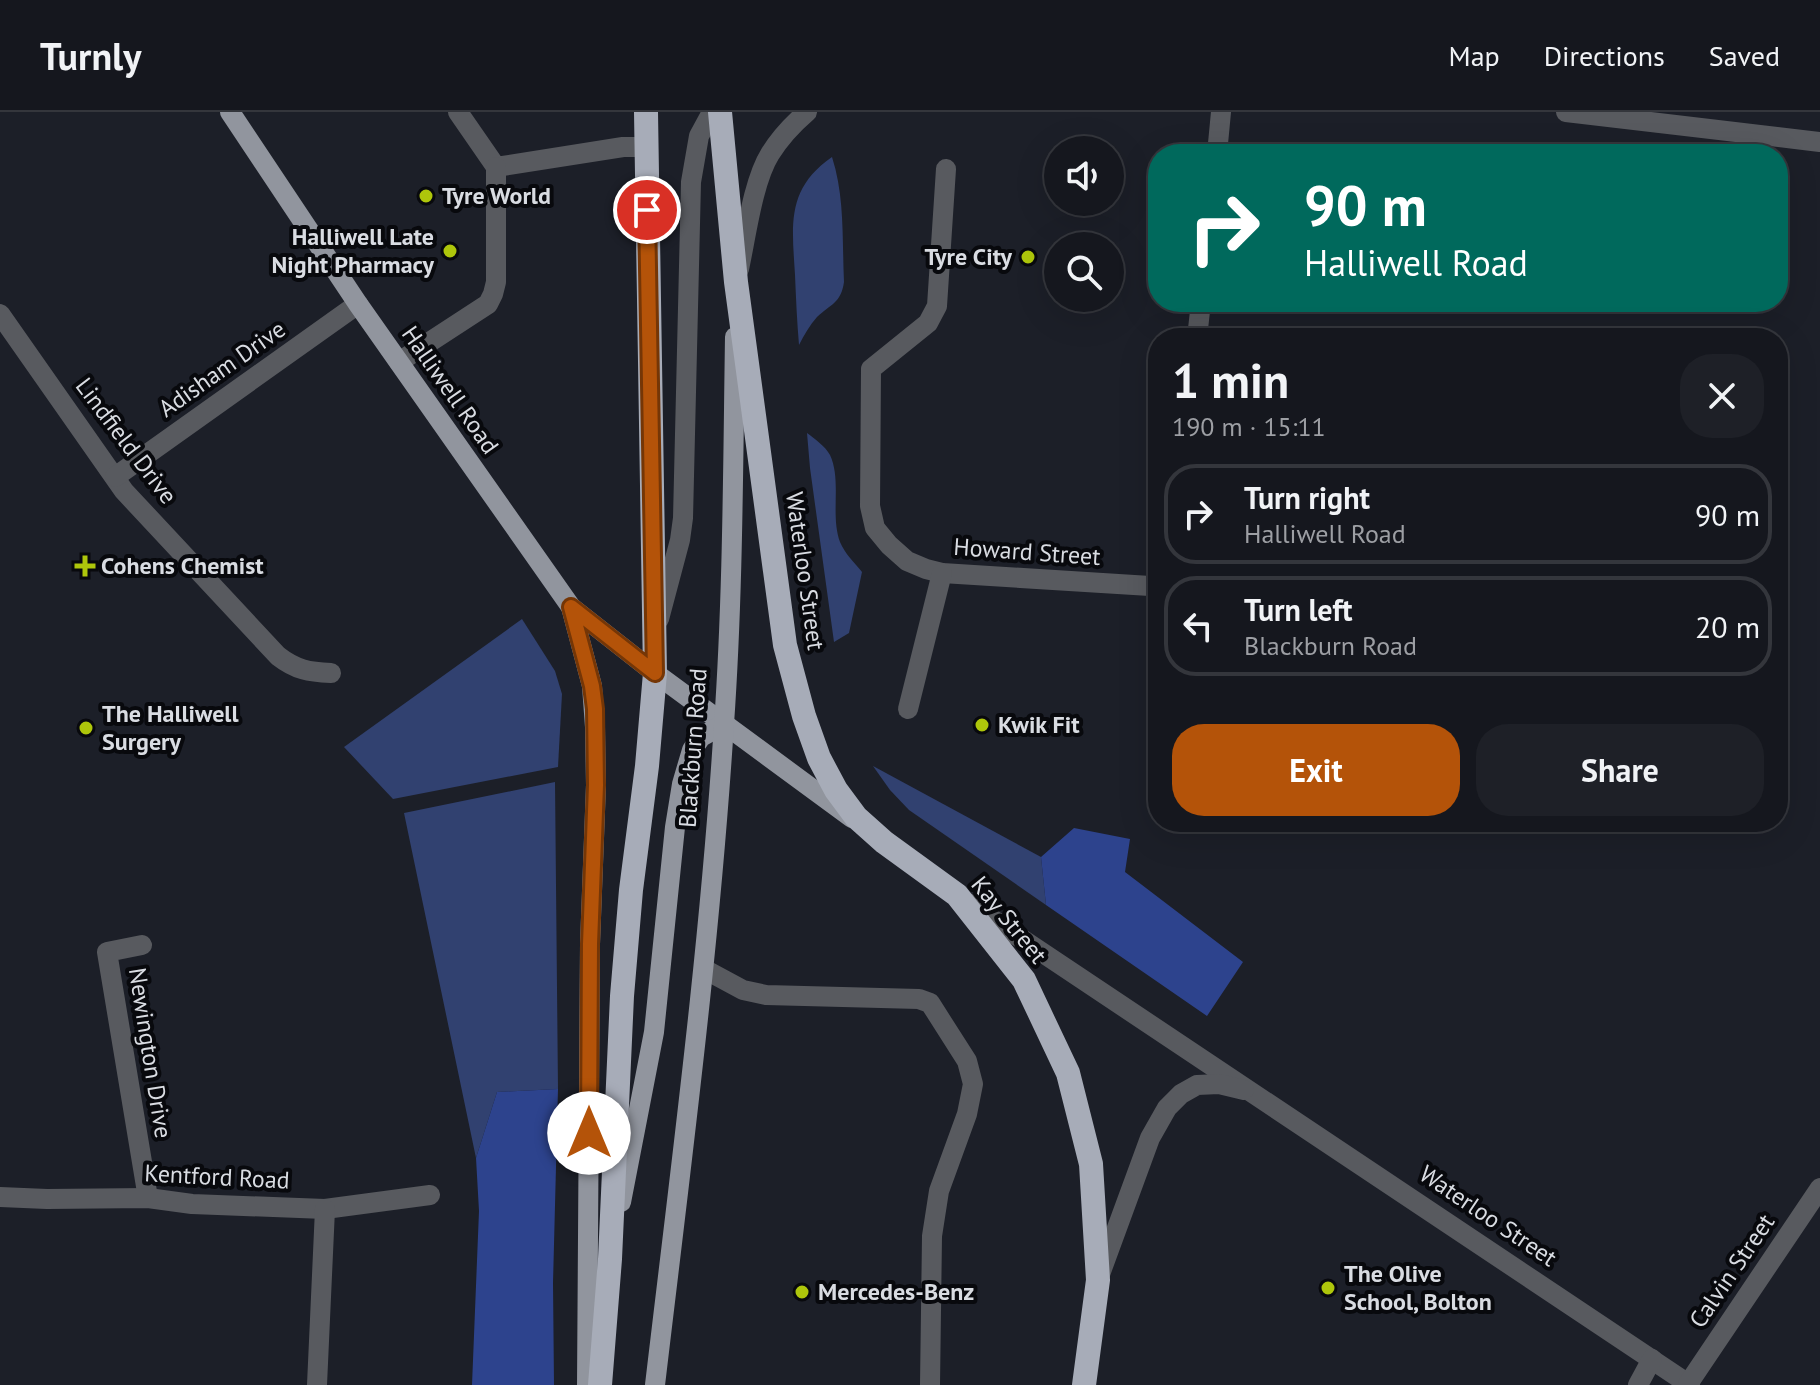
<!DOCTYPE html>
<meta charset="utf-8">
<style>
:root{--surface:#15171e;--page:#1e2027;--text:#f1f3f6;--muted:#9d9fa4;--line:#34363c;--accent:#b45309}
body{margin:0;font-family:"PT Sans",sans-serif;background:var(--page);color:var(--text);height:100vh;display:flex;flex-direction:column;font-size:30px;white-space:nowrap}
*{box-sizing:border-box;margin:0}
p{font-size:26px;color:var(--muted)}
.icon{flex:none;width:44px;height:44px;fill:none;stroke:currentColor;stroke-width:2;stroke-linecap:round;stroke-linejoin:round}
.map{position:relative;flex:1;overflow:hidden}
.sheet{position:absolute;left:1148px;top:216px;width:640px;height:504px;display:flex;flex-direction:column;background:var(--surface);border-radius:32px;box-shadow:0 8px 32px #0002,0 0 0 2px var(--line)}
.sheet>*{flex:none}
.guide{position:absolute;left:1148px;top:32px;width:640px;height:168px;border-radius:32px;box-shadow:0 8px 32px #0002,0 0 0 2px var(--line);background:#00695c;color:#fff;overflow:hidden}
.fabs{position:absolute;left:1044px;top:24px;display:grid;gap:16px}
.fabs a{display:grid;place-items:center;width:80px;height:80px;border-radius:50%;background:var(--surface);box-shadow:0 8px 32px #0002,0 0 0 2px var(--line);font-size:40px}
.pin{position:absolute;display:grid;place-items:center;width:68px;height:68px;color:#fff;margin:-34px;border:4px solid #fff;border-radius:50%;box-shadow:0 2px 8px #0007}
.me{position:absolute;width:88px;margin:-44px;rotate:0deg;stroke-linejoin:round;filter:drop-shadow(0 0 6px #0008)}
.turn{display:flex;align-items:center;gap:28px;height:168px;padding:0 24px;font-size:36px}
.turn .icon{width:104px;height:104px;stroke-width:2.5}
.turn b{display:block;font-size:56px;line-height:68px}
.round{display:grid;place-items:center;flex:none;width:84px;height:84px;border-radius:32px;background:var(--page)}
.summary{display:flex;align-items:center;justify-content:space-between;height:136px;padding:0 24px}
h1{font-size:48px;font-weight:800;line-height:60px}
.action{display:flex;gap:16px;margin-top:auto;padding:16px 24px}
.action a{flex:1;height:92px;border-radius:32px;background:var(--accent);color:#fff;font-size:32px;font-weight:800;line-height:92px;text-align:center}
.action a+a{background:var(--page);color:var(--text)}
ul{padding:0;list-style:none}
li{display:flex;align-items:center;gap:24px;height:100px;margin:0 16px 12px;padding:0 8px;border:4px solid var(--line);border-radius:32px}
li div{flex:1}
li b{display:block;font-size:30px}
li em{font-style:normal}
header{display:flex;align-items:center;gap:48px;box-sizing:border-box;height:112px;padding:0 40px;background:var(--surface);border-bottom:2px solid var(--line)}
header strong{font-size:38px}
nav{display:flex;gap:44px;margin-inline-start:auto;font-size:28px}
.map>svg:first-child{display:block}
</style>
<header>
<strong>Turnly</strong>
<nav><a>Map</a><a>Directions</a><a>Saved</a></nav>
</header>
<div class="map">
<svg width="1820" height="1273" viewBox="0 0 1820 1273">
<rect width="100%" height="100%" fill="#1c1f28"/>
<g fill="#314170">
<path d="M832 45C845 85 842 128 844 170 841 191 831 192 817 205 810 213 804 223 799 233 797 210 796 187 795 163 792 113 786 77 832 45Z"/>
<path d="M807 321C815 327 825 334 830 343 842 369 830 403 840 430 845 442 854 450 862 460L849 521 834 530 810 356Z"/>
<path d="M522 507 555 559 562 582 558 655 393 687 344 635Z"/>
<path d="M873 654 1041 745 1046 793 909 698 890 678Z"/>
<path d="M555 670 558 977 497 980 476 1046 404 701Z"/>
</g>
<g fill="#2d438d">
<path d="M1074 716 1130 727 1125 760 1243 850 1207 904 1046 793 1041 745Z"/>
<path d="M558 977 553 1171 554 1273H472L479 1099 476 1046 497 980Z"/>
</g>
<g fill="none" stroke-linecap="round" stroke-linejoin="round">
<g stroke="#585a5f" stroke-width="20">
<path d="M458 0 496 55 623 35H646"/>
<path d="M1566 0 1820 30"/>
<path d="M1217 42 1221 0"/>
<path d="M946 57 937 194 928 211 871 257 870 394 875 416 889 433 907 449 926 457 942 461 1150 474 1158 471"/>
<path d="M739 157C746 125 753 69 770 42 780 26 793 12 807 0"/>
<path d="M0 202 124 379 278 544C296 558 309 560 331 561"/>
<path d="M1197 226 1201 190"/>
<path d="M399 250 488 192 493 182 496 170V55"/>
<path d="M115 365 358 192"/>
<path d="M659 507 680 428 683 406 691 70 699 24 712 0"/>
<path d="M908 597 942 461"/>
<path d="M968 791 1690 1273"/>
<path d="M142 833 107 840 148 1086"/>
<path d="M704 857 743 878 766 883 919 887 930 891 967 949 973 972 967 1002 939 1079 932 1124 930 1273"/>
<path d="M0 1085 47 1087 148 1086 192 1092 325 1097 430 1083"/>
<path d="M1099 1165 1150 1026 1167 996 1181 982 1197 973 1219 972 1244 978"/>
<path d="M1688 1272 1820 1076"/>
<path d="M317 1273 325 1097"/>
<path d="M1638 1273 1652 1247"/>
</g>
<g stroke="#91959e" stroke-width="20">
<path d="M230 0 358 192 571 495 655 561 852 706"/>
<path d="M571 495 592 574 595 615 596 673 590 832 587 1273"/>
<path d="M621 1090 654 920 675 715 682 672 692 638 701 625 724 612"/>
<path d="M655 1273C681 1053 710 833 724 612 733 483 733 354 735 225"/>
</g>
<g stroke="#a7acb8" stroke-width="24">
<path d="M720 0 736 170 785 533 804 604 819 646 836 678 856 705 884 730 957 783 1024 868 1068 961 1091 1052 1098 1168 1084 1273"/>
<path d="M600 1273 610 1147 622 884 631 778 647 654 655 561 646 0"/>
</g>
</g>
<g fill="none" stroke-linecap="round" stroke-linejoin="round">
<defs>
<path id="route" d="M589 1021 590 832 596 673 595 597 592 574 571 495 655 561 647 98"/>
</defs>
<use href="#route" stroke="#753606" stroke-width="20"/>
<use href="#route" stroke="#b45309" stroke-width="14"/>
</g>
<g fill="#aec60b" stroke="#08090d" stroke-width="3">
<circle cx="426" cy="84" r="8"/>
<circle cx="450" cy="139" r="8"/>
<circle cx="1028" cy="145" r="8"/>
<path d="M81 442h8v8h8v8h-8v8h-8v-8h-8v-8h8z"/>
<circle cx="982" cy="613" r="8"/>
<circle cx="86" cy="616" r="8"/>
<circle cx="1328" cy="1176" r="8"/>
<circle cx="802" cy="1180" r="8"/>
</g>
<g text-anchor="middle" stroke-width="8" stroke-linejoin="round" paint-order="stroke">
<g font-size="24" font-weight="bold" fill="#d9dce2" stroke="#08090d" text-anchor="start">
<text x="442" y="92">Tyre World</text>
<text x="434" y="133" text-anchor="end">Halliwell Late<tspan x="434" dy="28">Night Pharmacy</tspan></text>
<text x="1012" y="153" text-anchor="end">Tyre City</text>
<text x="101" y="462">Cohens Chemist</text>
<text x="102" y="610">The Halliwell<tspan x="102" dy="28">Surgery</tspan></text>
<text x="998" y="621">Kwik Fit</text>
<text x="1344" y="1170">The Olive<tspan x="1344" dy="28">School, Bolton</tspan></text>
<text x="818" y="1188">Mercedes-Benz</text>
</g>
<g font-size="24" fill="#d9dce2" stroke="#08090d">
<text transform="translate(222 257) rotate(-35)" y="8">Adisham Drive</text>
<text transform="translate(450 278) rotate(55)" y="8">Halliwell Road</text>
<text transform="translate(126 329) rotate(53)" y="8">Lindfield Drive</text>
<text transform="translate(1027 440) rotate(4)" y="8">Howard Street</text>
<text transform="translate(805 459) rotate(82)" y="8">Waterloo Street</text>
<text transform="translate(693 636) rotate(-86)" y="8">Blackburn Road</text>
<text transform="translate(1009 808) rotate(51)" y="8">Kay Street</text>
<text transform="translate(150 941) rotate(81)" y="8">Newington Drive</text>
<text transform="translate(217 1065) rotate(3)" y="8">Kentford Road</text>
<text transform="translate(1488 1104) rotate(34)" y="8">Waterloo Street</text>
<text transform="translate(1732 1159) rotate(-56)" y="8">Calvin Street</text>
</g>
</g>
</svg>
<div class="fabs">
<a><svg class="icon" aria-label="sound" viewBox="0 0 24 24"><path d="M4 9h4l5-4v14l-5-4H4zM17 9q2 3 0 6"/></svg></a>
<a><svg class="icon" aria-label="search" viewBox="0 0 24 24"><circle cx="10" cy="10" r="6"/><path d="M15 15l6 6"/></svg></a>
</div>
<div class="pin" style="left:647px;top:98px;background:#d93025"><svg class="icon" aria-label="arrive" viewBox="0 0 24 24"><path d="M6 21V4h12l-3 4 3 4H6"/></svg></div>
<svg class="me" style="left:589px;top:1021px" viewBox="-20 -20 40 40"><circle r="19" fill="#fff"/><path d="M0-13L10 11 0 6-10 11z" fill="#b45309"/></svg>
<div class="guide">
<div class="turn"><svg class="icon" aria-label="right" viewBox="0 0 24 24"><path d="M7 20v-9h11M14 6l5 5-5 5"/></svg><div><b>90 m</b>Halliwell Road</div></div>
</div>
<section class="sheet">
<div class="summary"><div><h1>1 min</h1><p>190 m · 15:11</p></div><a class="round"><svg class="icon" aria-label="close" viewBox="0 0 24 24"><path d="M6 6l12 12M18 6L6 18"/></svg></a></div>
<ul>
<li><svg class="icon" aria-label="right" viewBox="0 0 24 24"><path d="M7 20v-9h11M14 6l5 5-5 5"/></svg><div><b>Turn right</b><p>Halliwell Road</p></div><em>90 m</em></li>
<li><svg class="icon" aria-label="left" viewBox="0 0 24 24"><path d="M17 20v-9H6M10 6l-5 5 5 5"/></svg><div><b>Turn left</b><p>Blackburn Road</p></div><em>20 m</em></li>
</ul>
<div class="action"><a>Exit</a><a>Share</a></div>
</section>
</div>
